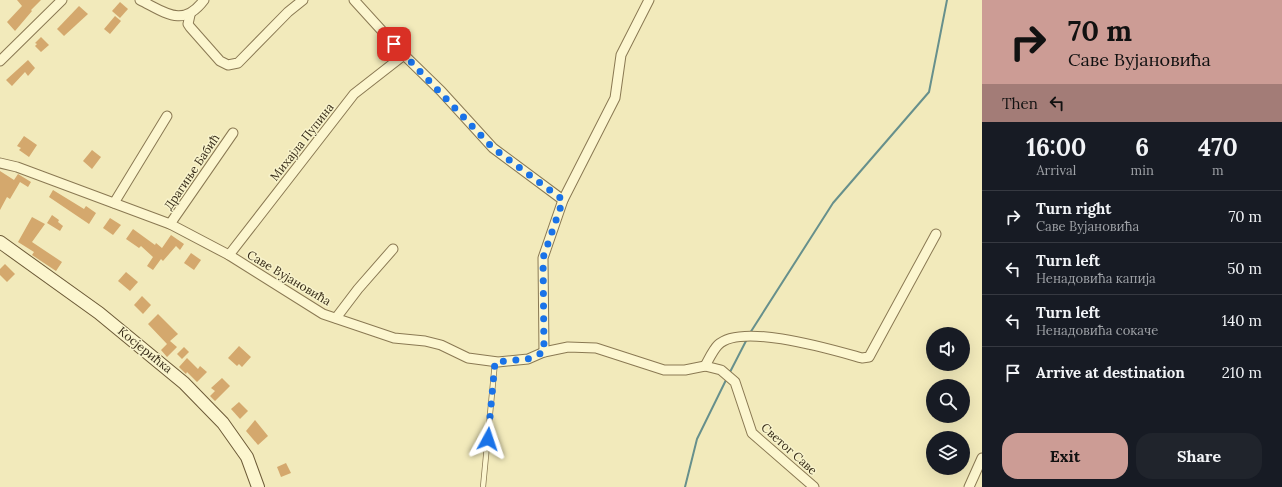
<!DOCTYPE html>
<meta charset="utf-8">
<style>
:root{--surface:#171b24;--page:#20242c;--text:#f1f3f6;--muted:#9ea1a6;--line:#363941;--accent:#cc9c95}
body{margin:0;font-family:Lora,serif;background:var(--page);color:var(--text);height:100vh;display:flex;flex-direction:column;font-size:15px;white-space:nowrap}
*{box-sizing:border-box;margin:0}
p{font-size:13px;color:var(--muted)}
.icon{flex:none;width:22px;height:22px;fill:none;stroke:currentColor;stroke-width:2;stroke-linecap:round;stroke-linejoin:round}
.map{position:relative;flex:1;overflow:hidden}
.drawer{display:flex;flex-direction:column;background:var(--surface);width:300px}
.drawer>*{flex:none}
.top-card{background:#cc9c95;color:#111;overflow:hidden}
.tools{position:absolute;left:926px;top:327px;display:grid;gap:8px}
.tools a{display:grid;place-items:center;width:44px;height:44px;border-radius:50%;background:var(--surface);box-shadow:0 4px 16px #0002;font-size:20px}
.pin{position:absolute;display:grid;place-items:center;width:34px;height:34px;color:#fff;margin:-17px;border-radius:8px;box-shadow:0 2px 6px #0006}
.me{position:absolute;width:44px;margin:-22px;rotate:5deg;stroke-linejoin:round;filter:drop-shadow(0 0 3px #0008)}
.turn{display:flex;align-items:center;gap:14px;height:84px;padding:0 20px;font-size:18px}
.turn .icon{width:52px;height:52px;stroke-width:2.5}
.turn b{display:block;font-size:28px;line-height:34px}
.then{display:flex;align-items:center;height:38px;padding:0 20px;background:#0003;gap:8px;font-size:15px}
.eta{display:flex;justify-content:space-evenly;align-items:center;height:68px;text-align:center}
.eta b{font-size:24px;font-weight:700;line-height:28px}
.primary-button{display:flex;gap:8px;margin-top:auto;padding:8px 20px}
.primary-button a{flex:1;height:46px;border-radius:16px;background:var(--accent);color:#111;font-size:16px;font-weight:700;line-height:46px;text-align:center}
.primary-button a+a{background:var(--page);color:var(--text)}
ul{padding:0;list-style:none}
li{display:flex;align-items:center;gap:12px;height:52px;padding:0 20px;border-top:1px solid var(--line)}
li div{flex:1}
li b{display:block;font-size:15px}
li em{font-style:normal}
main{display:flex;flex:1;min-height:0}
.map>svg:first-child{display:block}
</style>
<main>
<div class="map">
<svg width="982" height="487" viewBox="0 0 982 487">
<rect width="100%" height="100%" fill="#f2eabb"/>
<g fill="none" stroke-linecap="round" stroke-linejoin="round">
<g stroke="#67908c" stroke-width="2">
<path d="M750 333 833 203 929 92 947 0"/>
<path d="M729 374 747 339"/>
<path d="M685 487 697 439 727 378"/>
</g>
</g>
<g fill="#d4a86d">
<path d="M17 0H41L31 10 32 11 15 31 7 22 22 6Z"/>
<path d="M120 2 128 9 120 18 112 11Z"/>
<path d="M79 6 88 14 64 36 57 29Z"/>
<path d="M115 16 121 21 110 34 104 29Z"/>
<path d="M41 37 49 45 41 52 35 46 37 44 35 43Z"/>
<path d="M28 60 35 68 28 76 25 72 12 86 6 80Z"/>
<path d="M24 136 37 145 29 157 19 150 21 148 17 146Z"/>
<path d="M92 150 101 157 92 169 83 161Z"/>
<path d="M0 171 14 180 18 174 31 182 28 187 20 182 10 199 7 197 0 210Z"/>
<path d="M53 190 84 209 86 206 96 213 89 224 49 197Z"/>
<path d="M52 215 59 220 58 222 63 226 60 231 47 223Z"/>
<path d="M32 217 45 224 32 242 62 262 56 271 32 255 34 252 18 242Z"/>
<path d="M110 218 121 225 113 235 103 228Z"/>
<path d="M133 229 155 245 156 243 162 248 171 235 184 244 180 250 176 246 163 261 161 259 153 270 147 266 153 257 141 246 139 248 126 239Z"/>
<path d="M191 253 201 260 194 270 184 263Z"/>
<path d="M5 264 15 274 7 282 0 275V269Z"/>
<path d="M126 272 138 282 130 291 118 281Z"/>
<path d="M142 296 151 305 143 314 134 305Z"/>
<path d="M158 314 178 334 170 341 177 347 167 357 161 350 167 344 148 324Z"/>
<path d="M239 346 251 357 242 367 239 364 237 366 228 358Z"/>
<path d="M184 347 189 352 182 359 177 354Z"/>
<path d="M187 358 198 369 200 366 207 372 197 382 187 372 186 374 179 367Z"/>
<path d="M222 378 230 386 215 401 210 396 215 391 211 388Z"/>
<path d="M239 402 248 411 240 419 231 409Z"/>
<path d="M255 420 268 436 258 445 246 431Z"/>
<path d="M286 463 291 473 281 477 277 467Z"/>
</g>
<g fill="none" stroke-linecap="round" stroke-linejoin="round">
<defs>
<path id="lane" d="M483 487 495 362"/>
<g id="street">
<path d="M140 0C166 13 183 28 204 0"/>
<path d="M354 0 404 55 441 91 493 148 563 200"/>
<path d="M190 15 188 24 190 27 220 61 228 65 238 63 288 12 303 0"/>
<path d="M0 61 62 0"/>
<path d="M0 163 17 167 170 224 229 255 323 314 394 338 425 341 441 345 468 358 498 362 528 359 544 352 568 347 596 348 664 370H685L705 366 721 370 735 382 752 433 814 487"/>
<path d="M114 203 167 116"/>
<path d="M170 224 233 133"/>
<path d="M229 255 354 94 404 55"/>
<path d="M336 318 358 289 393 249"/>
<path d="M544 352 543 258 563 200 615 98 621 55 649 0"/>
<path d="M705 366C709 359 713 350 718 345 741 322 833 350 862 358L869 357 936 234"/>
<path d="M969 487 982 458"/>
</g>
<path id="secondary" d="M0 242 99 313 184 383 223 423 247 457 258 487"/>
</defs>
<use href="#lane" stroke="#8a7953" stroke-width="6"/>
<use href="#street" stroke="#8a7953" stroke-width="11"/>
<use href="#secondary" stroke="#6c5a37" stroke-width="14"/>
<use href="#lane" stroke="#fcf6cf" stroke-width="4.5"/>
<use href="#street" stroke="#fcf6cf" stroke-width="9"/>
<use href="#secondary" stroke="#fcf6cf" stroke-width="12"/>
</g>
<g fill="none" stroke-linecap="round" stroke-linejoin="round">
<path stroke="#1a73e8" stroke-width="7" stroke-dasharray="0 12.6" d="M394 44 493 148 563 200 543 258 544 352 528 359 495 362 488 439"/>
</g>
<g text-anchor="middle" stroke-width="3" stroke-linejoin="round" paint-order="stroke">
<g font-size="12" fill="#382d1a" stroke="#f8f3cb">
<text transform="translate(302 142) rotate(-52)" y="4">Михајла Пупина</text>
<text transform="translate(192 172) rotate(-56)" y="4">Драгиње Бабић</text>
<text transform="translate(289 278) rotate(31)" y="4">Саве Вујановића</text>
<text transform="translate(145 350) rotate(39)" y="4">Косјерићка</text>
<text transform="translate(789 449) rotate(42)" y="4">Светог Саве</text>
</g>
</g>
</svg>
<div class="tools">
<a><svg class="icon" aria-label="sound" viewBox="0 0 24 24"><path d="M4 9h4l5-4v14l-5-4H4zM17 9q2 3 0 6"/></svg></a>
<a><svg class="icon" aria-label="search" viewBox="0 0 24 24"><circle cx="10" cy="10" r="6"/><path d="M15 15l6 6"/></svg></a>
<a><svg class="icon" aria-label="layers" viewBox="0 0 24 24"><path d="M12 4l9 5-9 5-9-5zM3 14l9 5 9-5"/></svg></a>
</div>
<div class="pin" style="left:394px;top:44px;background:#d93025"><svg class="icon" aria-label="arrive" viewBox="0 0 24 24"><path d="M6 21V4h12l-3 4 3 4H6"/></svg></div>
<svg class="me" style="left:488px;top:439px" viewBox="-20 -20 40 40"><path d="M0-17L14 15 0 8-14 15z" fill="#1a73e8" stroke="#fff" stroke-width="4"/></svg>
</div>
<section class="drawer">
<div class="top-card">
<div class="turn"><svg class="icon" aria-label="right" viewBox="0 0 24 24"><path d="M7 20v-9h11M14 6l5 5-5 5"/></svg><div><b>70 m</b>Саве Вујановића</div></div>
<div class="then">Then<svg class="icon" aria-label="left" viewBox="0 0 24 24"><path d="M17 20v-9H6M10 6l-5 5 5 5"/></svg></div>
</div>
<div class="eta">
<div><b>16:00</b><p>Arrival</p></div>
<div><b>6</b><p>min</p></div>
<div><b>470</b><p>m</p></div>
</div>
<ul>
<li><svg class="icon" aria-label="right" viewBox="0 0 24 24"><path d="M7 20v-9h11M14 6l5 5-5 5"/></svg><div><b>Turn right</b><p>Саве Вујановића</p></div><em>70 m</em></li>
<li><svg class="icon" aria-label="left" viewBox="0 0 24 24"><path d="M17 20v-9H6M10 6l-5 5 5 5"/></svg><div><b>Turn left</b><p>Ненадовића капија</p></div><em>50 m</em></li>
<li><svg class="icon" aria-label="left" viewBox="0 0 24 24"><path d="M17 20v-9H6M10 6l-5 5 5 5"/></svg><div><b>Turn left</b><p>Ненадовића сокаче</p></div><em>140 m</em></li>
<li><svg class="icon" aria-label="arrive" viewBox="0 0 24 24"><path d="M6 21V4h12l-3 4 3 4H6"/></svg><div><b>Arrive at destination</b></div><em>210 m</em></li>
</ul>
<div class="primary-button"><a>Exit</a><a>Share</a></div>
</section>
</main>
